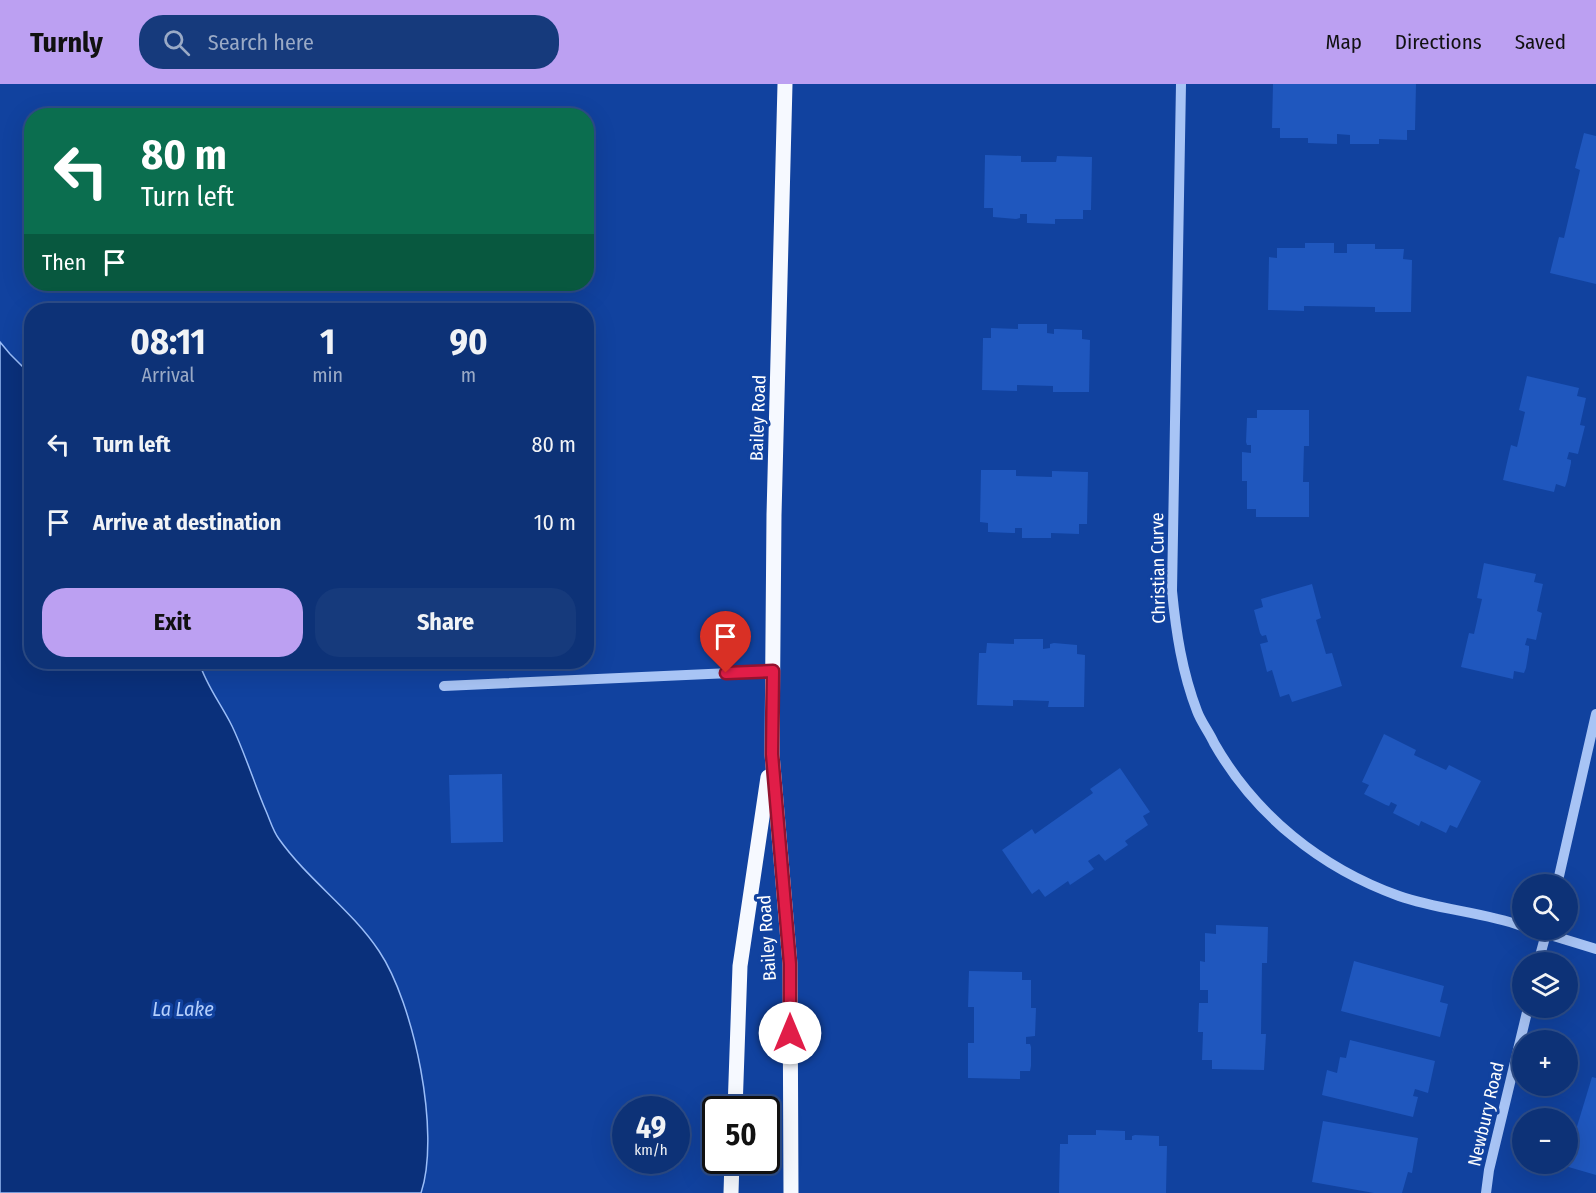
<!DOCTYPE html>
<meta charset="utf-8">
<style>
:root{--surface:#0d3277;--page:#163a7c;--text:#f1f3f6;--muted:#9aaac6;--line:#2d4d89;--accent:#bca0f2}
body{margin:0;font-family:"Fira Sans Condensed",sans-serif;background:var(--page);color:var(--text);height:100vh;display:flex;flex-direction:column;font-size:22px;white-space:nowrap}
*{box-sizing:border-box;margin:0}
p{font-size:20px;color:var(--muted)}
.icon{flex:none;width:33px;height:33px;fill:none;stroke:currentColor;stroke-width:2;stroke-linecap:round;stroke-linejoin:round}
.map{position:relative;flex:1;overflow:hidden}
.sheet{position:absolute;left:24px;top:219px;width:570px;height:366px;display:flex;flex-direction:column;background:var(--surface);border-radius:24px;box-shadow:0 6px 24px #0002,0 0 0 2px var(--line)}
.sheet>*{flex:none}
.hud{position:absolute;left:24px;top:24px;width:570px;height:183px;border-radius:24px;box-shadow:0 6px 24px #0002,0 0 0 2px var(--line);background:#0b6e4f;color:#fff;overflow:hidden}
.tools{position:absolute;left:1512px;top:790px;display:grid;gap:12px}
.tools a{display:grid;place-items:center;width:66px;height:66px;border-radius:50%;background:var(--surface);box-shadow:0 6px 24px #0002,0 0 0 2px var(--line);font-size:30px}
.speed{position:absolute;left:612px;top:1012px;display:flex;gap:12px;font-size:30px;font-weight:700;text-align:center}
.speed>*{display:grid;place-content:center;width:78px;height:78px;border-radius:50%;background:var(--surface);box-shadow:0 6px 24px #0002,0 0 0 2px var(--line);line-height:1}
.speed small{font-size:15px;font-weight:400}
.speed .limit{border:3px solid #111;border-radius:9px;background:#fff;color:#111}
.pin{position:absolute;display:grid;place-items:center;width:51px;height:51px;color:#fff;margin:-62px -26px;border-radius:50% 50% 50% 0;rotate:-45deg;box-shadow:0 0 6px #0007}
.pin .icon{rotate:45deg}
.me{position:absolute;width:66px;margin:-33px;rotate:0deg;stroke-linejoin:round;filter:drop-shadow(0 0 4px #0008)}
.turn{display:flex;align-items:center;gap:21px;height:126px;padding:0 18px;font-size:27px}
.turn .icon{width:78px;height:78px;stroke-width:2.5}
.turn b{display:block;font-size:42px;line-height:51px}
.then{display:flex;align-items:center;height:57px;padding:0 18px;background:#0003;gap:12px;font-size:22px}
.eta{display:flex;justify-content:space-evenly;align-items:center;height:102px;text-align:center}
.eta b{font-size:36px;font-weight:700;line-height:42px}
.button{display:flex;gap:12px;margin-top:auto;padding:12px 18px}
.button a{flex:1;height:69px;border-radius:24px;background:var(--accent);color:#111;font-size:24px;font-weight:700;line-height:69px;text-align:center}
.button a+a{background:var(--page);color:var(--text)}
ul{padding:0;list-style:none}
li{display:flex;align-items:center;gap:18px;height:78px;padding:0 18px}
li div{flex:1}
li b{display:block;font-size:22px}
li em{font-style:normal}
header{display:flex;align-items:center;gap:36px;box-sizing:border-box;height:84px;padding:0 30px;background:var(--accent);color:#111}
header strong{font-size:28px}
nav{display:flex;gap:33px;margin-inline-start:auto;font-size:21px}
.search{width:420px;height:54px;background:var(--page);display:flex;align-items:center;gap:15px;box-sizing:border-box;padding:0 21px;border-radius:24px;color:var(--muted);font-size:22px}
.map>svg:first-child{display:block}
</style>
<header>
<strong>Turnly</strong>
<div class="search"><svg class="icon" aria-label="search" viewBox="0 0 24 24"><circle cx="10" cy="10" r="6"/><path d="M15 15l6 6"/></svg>Search here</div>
<nav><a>Map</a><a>Directions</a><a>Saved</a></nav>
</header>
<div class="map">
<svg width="1596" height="1109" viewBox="0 0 1596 1109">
<rect width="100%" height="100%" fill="#11429f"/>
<path fill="#0a307b" stroke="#9abdf8" stroke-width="1.5" d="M0 258 10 270 31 291 32 578H199C206 601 221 620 232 642 245 669 254 699 266 727 270 736 273 747 279 755 308 796 351 825 379 867 414 919 441 1049 421 1109H0Z"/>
<g fill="#1f57be">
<path d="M1273 0H1416L1415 46H1407V56L1379 55V60H1350V51L1337 50V60L1308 59V54H1280V44H1272Z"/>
<path d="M1584 49 1596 52V200L1550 189 1559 153 1564 154 1580 86 1575 84Z"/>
<path d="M985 71 1021 72V78H1056L1057 72 1092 73 1091 126H1083V135H1055V140L1027 139V130H1020V134L1016 135 993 133V124H984Z"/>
<path d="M1305 159H1334V169H1347V160H1375V165H1404L1403 175 1412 176 1411 228H1375V223L1304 222V227L1268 226 1269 173 1277 174V164H1305Z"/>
<path d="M1018 240H1047V249L1054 250V245H1058L1082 246V255L1090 256 1089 308H1053V302L1017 301V307L982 306 983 254H991V244L1018 245Z"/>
<path d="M1527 292 1579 304 1577 312 1586 314 1580 341 1585 342 1578 370 1569 368 1567 375 1571 376V379L1567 397 1565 403 1556 400 1554 408 1503 396 1511 361 1517 363 1525 328 1519 326Z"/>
<path d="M1257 326H1309V362H1304L1303 398H1309V433H1256V425H1247V397H1242V368L1251 369V361H1247L1246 358 1247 334H1257Z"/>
<path d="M981 386H1016V392L1052 393V387L1088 388 1087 440H1079V450L1051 449V454H1022V444H1015V449H1012L988 448V439L980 438Z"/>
<path d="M1484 479 1536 490 1534 498 1543 500 1537 527 1542 529 1536 556 1527 554 1525 561 1529 562V566L1526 584 1524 589 1514 587 1513 595 1461 583 1469 549 1474 550 1482 515 1477 514Z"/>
<path d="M1312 500 1321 534 1316 536 1326 570 1332 569 1342 602 1292 618 1289 610 1280 613 1272 586 1267 588 1260 560 1268 558 1266 551 1262 552 1260 549 1254 526 1263 523 1261 515Z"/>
<path d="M1014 555H1043V565L1050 564V560L1054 559 1077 561V570L1085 571 1084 623H1048L1049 617 1013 616V622L977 621 979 569H986L987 559 1014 560Z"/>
<path d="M1384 650 1416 666 1414 671 1446 686 1449 681 1481 697 1457 744 1450 741 1446 749 1421 737 1419 742 1393 729 1397 721 1391 718 1389 722 1386 721 1364 710 1369 701 1362 698Z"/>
<path d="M1120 684 1150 728 1143 732 1148 741 1125 757 1128 761 1105 777 1099 770 1088 777 1094 785 1070 801 1068 797 1045 813 1039 805 1032 810 1002 766 1032 745 1035 750 1093 709 1090 705Z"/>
<path d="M502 690 503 758 451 759 449 691Z"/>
<path d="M1216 841 1268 843 1267 879H1262L1261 950H1266L1264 986 1212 985V976H1202L1203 948H1198L1199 919H1208V906H1200V877L1205 878V849L1216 850Z"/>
<path d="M1354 877 1444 902 1440 918 1448 920 1440 953 1341 927Z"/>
<path d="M969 887 1022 888V896H1031V924H1036L1035 952 1026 953V960H1030L1031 963V982L1030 987H1020V995L968 994V959H974V923H968Z"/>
<path d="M1350 956 1435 977 1428 1009 1415 1005 1413 1012 1418 1013 1413 1033 1322 1011 1327 986 1337 989 1340 973 1346 974Z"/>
<path d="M1592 993 1596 994V1091L1565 1082Z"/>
<path d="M1323 1037 1418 1054 1412 1089 1408 1088 1402 1109H1374L1312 1098Z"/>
<path d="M1096 1046 1125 1047V1056H1132V1052L1135 1051 1159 1052V1062H1167L1166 1109H1059L1060 1060H1068V1051H1096Z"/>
</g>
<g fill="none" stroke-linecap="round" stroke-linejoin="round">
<g stroke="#a8c4f5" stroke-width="10">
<path d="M1181 0 1172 507C1176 548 1182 588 1197 627 1201 638 1209 648 1214 659 1255 731 1321 784 1399 812 1439 826 1483 828 1522 842"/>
<path d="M444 602 773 587"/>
<path d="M1557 801 1596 630"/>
<path d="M1534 846 1596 865"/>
<path d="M1538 879 1547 846"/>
<path d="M1486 1109 1489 1086 1528 924"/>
</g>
<g stroke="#f6f9ff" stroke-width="15">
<path d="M785 0 774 431 772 670 790 880 791 1109"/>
<path d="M735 1026 740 882 768 693"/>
<path d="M731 1109 732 1077"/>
</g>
</g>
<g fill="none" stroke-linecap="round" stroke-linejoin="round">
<defs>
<path id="route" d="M726 589 773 587 772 670 790 880V949"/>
</defs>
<use href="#route" stroke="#92132f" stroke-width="15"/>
<use href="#route" stroke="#e11d48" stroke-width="10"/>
</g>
<g text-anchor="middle" stroke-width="6" stroke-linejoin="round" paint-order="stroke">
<g font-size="18" fill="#fff" stroke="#11429f">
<text transform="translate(758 334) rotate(-88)" y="6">Bailey Road</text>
<text transform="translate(1158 484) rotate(-91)" y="6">Christian Curve</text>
<text transform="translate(767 854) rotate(-94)" y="6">Bailey Road</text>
<text transform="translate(1486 1030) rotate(-77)" y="6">Newbury Road</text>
</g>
<g font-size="20" font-style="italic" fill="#b5cffb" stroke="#11429f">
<text x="183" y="932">La Lake</text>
</g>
</g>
</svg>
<div class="tools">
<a><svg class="icon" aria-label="search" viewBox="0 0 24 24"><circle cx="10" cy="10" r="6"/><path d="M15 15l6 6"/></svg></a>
<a><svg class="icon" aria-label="layers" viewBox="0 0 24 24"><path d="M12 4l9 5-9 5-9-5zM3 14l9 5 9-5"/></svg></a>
<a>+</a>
<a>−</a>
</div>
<div class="speed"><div>49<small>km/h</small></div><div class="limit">50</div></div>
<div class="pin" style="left:726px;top:589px;background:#d93025"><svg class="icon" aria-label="arrive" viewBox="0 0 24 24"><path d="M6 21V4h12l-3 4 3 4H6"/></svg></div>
<svg class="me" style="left:790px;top:949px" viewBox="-20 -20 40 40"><circle r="19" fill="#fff"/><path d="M0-13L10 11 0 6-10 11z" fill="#e11d48"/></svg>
<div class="hud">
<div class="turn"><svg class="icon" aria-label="left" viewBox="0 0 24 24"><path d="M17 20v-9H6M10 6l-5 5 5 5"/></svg><div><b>80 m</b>Turn left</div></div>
<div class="then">Then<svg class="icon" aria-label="arrive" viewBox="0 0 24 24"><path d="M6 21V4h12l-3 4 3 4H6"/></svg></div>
</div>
<section class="sheet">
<div class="eta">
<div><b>08:11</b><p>Arrival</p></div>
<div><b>1</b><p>min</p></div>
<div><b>90</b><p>m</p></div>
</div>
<ul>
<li><svg class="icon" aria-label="left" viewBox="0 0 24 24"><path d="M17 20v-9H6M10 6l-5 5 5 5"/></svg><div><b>Turn left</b></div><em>80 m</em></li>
<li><svg class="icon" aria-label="arrive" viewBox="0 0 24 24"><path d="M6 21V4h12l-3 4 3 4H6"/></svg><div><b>Arrive at destination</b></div><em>10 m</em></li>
</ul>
<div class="button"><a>Exit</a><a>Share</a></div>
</section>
</div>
